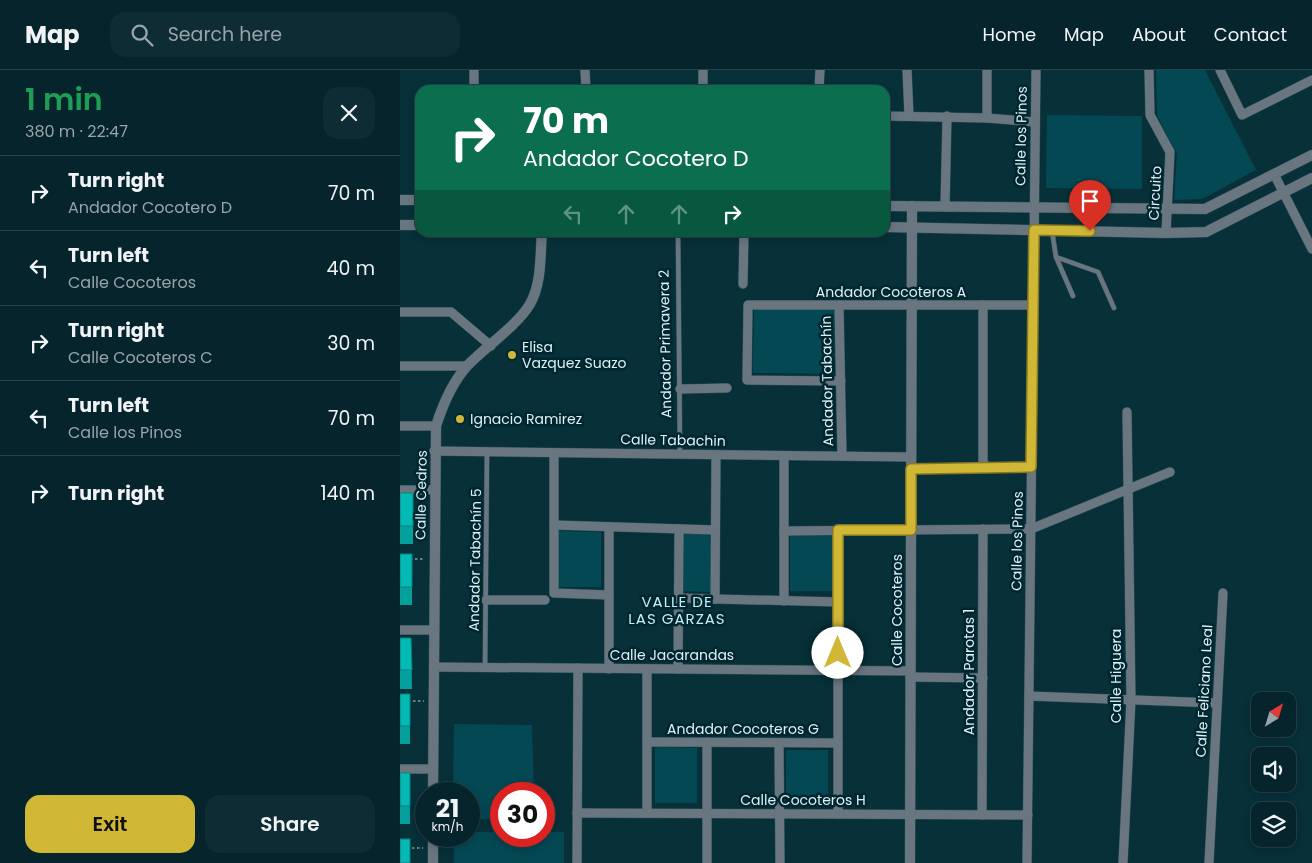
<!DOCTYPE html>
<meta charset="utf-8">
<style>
:root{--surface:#05242b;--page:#0e2c33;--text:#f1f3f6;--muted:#97a4a9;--line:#264147;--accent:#d0b736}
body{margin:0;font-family:Poppins,sans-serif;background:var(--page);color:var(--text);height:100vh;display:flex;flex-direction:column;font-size:19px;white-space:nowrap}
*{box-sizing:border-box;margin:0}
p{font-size:16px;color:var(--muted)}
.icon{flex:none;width:28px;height:28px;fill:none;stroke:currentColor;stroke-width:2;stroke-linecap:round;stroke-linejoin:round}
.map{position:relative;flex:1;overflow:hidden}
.details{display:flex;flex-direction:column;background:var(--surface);width:400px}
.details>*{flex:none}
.top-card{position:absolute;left:15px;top:15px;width:475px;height:152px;border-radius:15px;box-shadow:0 2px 8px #0003,0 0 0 1px var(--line);background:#0b6e4f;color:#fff;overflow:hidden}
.needle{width:32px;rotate:38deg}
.fabs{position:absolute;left:851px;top:622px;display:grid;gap:10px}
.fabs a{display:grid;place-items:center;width:45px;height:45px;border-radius:10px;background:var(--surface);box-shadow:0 2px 8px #0003,0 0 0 1px var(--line);font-size:25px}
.speed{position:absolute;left:15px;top:712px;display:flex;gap:10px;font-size:25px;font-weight:700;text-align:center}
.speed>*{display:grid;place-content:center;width:65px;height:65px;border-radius:50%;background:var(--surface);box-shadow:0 2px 8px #0003,0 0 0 1px var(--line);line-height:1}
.speed small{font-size:12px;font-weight:400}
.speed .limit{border:8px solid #d22;background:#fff;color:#111}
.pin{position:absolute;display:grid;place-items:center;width:42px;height:42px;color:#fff;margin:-51px -21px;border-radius:50% 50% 50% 0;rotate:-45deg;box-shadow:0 0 5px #0007}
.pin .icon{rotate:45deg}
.me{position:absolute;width:55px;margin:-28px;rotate:0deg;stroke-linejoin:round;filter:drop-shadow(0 0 4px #0008)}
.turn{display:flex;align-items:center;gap:18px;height:105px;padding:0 25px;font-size:22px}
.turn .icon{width:65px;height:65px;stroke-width:2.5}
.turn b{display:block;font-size:35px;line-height:42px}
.lanes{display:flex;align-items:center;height:48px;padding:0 25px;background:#0003;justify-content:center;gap:25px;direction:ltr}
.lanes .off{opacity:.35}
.round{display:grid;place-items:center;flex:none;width:52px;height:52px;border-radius:15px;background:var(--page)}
.overview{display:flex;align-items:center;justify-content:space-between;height:85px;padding:0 25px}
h1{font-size:30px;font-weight:600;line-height:38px;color:#1e9e55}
.button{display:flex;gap:10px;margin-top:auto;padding:10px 25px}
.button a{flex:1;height:58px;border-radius:15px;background:var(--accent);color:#111;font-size:20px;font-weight:600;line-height:58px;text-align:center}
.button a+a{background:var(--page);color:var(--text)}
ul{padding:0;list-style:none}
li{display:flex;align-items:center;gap:15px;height:75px;padding:0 25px;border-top:1px solid var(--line)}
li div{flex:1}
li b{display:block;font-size:19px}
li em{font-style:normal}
header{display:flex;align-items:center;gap:30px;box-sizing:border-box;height:70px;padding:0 25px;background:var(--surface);border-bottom:1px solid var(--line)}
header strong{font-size:24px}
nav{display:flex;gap:28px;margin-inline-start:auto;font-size:18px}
.search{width:350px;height:45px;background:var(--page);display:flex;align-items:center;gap:12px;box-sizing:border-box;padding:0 18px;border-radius:15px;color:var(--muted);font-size:19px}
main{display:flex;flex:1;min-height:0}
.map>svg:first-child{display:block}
</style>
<header>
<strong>Map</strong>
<div class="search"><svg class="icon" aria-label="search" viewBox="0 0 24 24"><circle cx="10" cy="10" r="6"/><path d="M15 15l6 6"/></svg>Search here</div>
<nav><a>Home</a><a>Map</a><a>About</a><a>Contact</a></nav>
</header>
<main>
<section class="details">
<div class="overview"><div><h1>1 min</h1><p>380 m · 22:47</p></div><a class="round"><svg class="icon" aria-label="close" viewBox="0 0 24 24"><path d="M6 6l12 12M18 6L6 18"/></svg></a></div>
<ul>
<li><svg class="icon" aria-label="right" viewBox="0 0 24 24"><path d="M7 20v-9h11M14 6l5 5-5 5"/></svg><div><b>Turn right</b><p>Andador Cocotero D</p></div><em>70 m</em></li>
<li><svg class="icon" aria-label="left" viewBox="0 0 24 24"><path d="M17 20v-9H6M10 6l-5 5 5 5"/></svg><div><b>Turn left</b><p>Calle Cocoteros</p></div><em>40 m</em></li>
<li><svg class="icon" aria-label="right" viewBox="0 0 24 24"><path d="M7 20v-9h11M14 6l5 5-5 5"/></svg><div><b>Turn right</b><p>Calle Cocoteros C</p></div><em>30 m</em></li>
<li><svg class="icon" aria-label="left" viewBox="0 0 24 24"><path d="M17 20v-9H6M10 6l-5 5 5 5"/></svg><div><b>Turn left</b><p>Calle los Pinos</p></div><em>70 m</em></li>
<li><svg class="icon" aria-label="right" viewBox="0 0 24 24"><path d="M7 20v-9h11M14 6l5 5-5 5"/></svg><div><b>Turn right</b></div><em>140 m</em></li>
</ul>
<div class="button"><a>Exit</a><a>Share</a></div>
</section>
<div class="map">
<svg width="912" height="793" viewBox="0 0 912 793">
<rect width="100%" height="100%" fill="#073039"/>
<g fill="#044854">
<path d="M756 0H805L856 100 802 129 774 130 777 84 757 46Z"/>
<path d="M647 45 742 46V119L646 118Z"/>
<path d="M354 238 435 240 434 304 353 303Z"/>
<path d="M159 461 201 462V517H159Z"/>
<path d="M283 462 311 463 310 522 282 521Z"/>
<path d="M390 465 432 466V521H390Z"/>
<path d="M54 654 132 655 134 724H101V749H69V724H53Z"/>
<path d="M255 677 297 678V733H255Z"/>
<path d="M386 680H428V736L386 735Z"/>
<path d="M69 762H101V766H144V762H164V793H54V766H69Z"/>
</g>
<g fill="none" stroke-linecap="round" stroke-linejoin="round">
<defs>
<g id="service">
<path d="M652 161 656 187 673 226"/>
<path d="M278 162 280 384"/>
<path d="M656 187 698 202 714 238"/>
<path d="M85 598 87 382"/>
</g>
<g id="minor">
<path d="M74 0V20"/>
<path d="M185 0 186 20"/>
<path d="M303 0V20"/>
<path d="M507 0 509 46"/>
<path d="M749 0 750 45 770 82 766 163"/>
<path d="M820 0 842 45 912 10"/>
<path d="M419 20 420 0"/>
<path d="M485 46 587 48 635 52"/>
<path d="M587 48V0"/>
<path d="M874 104 912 179"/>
<path d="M545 137 547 46"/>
<path d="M343 214 344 162"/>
<path d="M439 235 442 386"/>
<path d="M583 235V393L589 398"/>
<path d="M0 242H51L91 276"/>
<path d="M0 296H67"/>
<path d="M441 311 347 310 348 235H633"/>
<path d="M280 319 327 318"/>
<path d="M0 356H36"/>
<path d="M34 381 511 387"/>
<path d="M154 383V523L209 525"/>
<path d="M384 386V531"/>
<path d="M511 399 631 397"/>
<path d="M0 420H34"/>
<path d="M154 455 315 460"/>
<path d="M209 457V599"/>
<path d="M384 461 631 459 770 402"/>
<path d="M278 528 438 532"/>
<path d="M315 529 316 385"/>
<path d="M86 530H145"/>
<path d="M0 560H34"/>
<path d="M34 597 510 601"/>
<path d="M247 599V743"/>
<path d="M278 599 279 459"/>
<path d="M510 607 583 608"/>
<path d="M629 626 816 633"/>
<path d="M247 672 438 673"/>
<path d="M307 672V793"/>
<path d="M379 673 380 793"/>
<path d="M0 699H33"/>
<path d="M177 743 628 745"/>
<path d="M438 744V460"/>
<path d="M582 745 583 459"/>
<path d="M177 793 178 598"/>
<path d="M627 793 636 0"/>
<path d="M723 793 731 630 727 342"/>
<path d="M809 793 823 523"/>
</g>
<g id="tertiary">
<path d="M0 130H20"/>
<path d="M485 136 805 139 912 85"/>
<path d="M0 155H20"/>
<path d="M485 157 766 163 806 162 912 108"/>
<path d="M33 724 36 356C43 334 52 312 68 295 85 277 117 256 130 234 142 213 140 185 142 162"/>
<path d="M33 793V766"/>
<path d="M510 793 512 136"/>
</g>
</defs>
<use href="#service" stroke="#294f57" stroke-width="5.5"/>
<use href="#minor" stroke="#294f57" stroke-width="10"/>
<use href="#tertiary" stroke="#294f57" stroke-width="11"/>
<g stroke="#608188" stroke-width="2" stroke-dasharray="2.5 2.5" stroke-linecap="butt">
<path d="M10 489H25"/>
<path d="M8 631H24"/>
<path d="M7 778H23"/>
</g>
<use href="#service" stroke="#6a767f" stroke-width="4.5"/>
<use href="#minor" stroke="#6a767f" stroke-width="9"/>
<use href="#tertiary" stroke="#6a767f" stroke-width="10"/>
</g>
<g fill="#04a09c">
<rect x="0" y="423" width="13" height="51"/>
<rect x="0" y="484" width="12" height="51"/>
<path d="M0 568H11L12 619H0Z"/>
<rect x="0" y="624" width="10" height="50"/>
<rect x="0" y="703" width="10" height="51"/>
</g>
<g fill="#05bab5" stroke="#04827f">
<rect x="0" y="423" width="13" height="33"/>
<rect x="0" y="484" width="12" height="33"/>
<path d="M0 568H11L12 600H0Z"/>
<rect x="0" y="624" width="10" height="32"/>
<rect x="0" y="703" width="10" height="33"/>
<rect x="0" y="769" width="10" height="24"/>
</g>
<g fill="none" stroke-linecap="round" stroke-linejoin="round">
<defs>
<path id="route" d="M438 583V460H511V399L631 397 634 160 690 161"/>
</defs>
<use href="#route" stroke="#877723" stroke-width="12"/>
<use href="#route" stroke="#d0b736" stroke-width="9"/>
</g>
<g fill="#d0b736" stroke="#00262f" stroke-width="2">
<circle cx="112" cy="285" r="5"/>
<circle cx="60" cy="349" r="5"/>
</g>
<g text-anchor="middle" stroke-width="5" stroke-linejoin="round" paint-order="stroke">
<g font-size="14" fill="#dbf0f5" stroke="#00262f">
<text transform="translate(621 66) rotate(-89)" y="5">Calle los Pinos</text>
<text transform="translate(755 123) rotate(-87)" y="5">Circuito</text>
<text x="491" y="227">Andador Cocoteros A</text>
<text transform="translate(265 274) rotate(-91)" y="5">Andador Primavera 2</text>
<text transform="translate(427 311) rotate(-91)" y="5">Andador Tabachín</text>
<text transform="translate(273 370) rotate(1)" y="5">Calle Tabachin</text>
<text transform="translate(21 425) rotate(-89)" y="5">Calle Cedros</text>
<text transform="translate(617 471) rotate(-89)" y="5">Calle los Pinos</text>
<text transform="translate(75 490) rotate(-89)" y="5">Andador Tabachín 5</text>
<text transform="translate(497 540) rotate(-90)" y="5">Calle Cocoteros</text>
<text x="272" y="590">Calle Jacarandas</text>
<text transform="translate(569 602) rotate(-90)" y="5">Andador Parotas 1</text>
<text transform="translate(716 606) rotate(-90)" y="5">Calle Higuera</text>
<text transform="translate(804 621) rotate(-87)" y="5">Calle Feliciano Leal</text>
<text x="343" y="664">Andador Cocoteros G</text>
<text x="403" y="735">Calle Cocoteros H</text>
</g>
<g font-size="14" fill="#dbf0f5" stroke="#00262f" text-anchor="start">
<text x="122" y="282">Elisa<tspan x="122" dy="16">Vazquez Suazo</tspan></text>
<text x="70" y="354">Ignacio Ramirez</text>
</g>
<g font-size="15" letter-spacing="1" fill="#c2ecf6" stroke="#00262f">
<text x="277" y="537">VALLE DE<tspan x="277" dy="17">LAS GARZAS</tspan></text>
</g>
</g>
</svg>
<div class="fabs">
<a><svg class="needle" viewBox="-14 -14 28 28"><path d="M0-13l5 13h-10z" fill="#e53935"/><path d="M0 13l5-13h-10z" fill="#97a4a9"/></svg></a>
<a><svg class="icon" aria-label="sound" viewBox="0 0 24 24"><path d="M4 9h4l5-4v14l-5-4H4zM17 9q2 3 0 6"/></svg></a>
<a><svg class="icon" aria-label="layers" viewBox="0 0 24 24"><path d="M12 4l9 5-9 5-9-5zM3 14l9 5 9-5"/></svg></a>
</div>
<div class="speed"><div>21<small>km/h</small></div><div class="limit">30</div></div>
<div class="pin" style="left:690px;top:161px;background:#d93025"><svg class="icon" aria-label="arrive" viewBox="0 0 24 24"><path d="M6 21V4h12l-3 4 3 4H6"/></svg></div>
<svg class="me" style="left:438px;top:583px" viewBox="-20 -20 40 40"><circle r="19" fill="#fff"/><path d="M0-13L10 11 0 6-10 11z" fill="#d0b736"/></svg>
<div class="top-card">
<div class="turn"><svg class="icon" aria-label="right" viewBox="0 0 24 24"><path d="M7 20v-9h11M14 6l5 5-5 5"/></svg><div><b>70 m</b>Andador Cocotero D</div></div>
<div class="lanes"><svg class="icon off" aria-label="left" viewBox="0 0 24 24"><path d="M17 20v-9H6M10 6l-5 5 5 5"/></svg><svg class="icon off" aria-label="ahead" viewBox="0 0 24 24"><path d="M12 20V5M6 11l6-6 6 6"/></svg><svg class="icon off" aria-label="ahead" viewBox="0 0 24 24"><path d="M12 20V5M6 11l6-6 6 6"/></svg><svg class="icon" aria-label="right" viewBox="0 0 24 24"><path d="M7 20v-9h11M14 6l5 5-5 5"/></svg></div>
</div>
</div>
</main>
